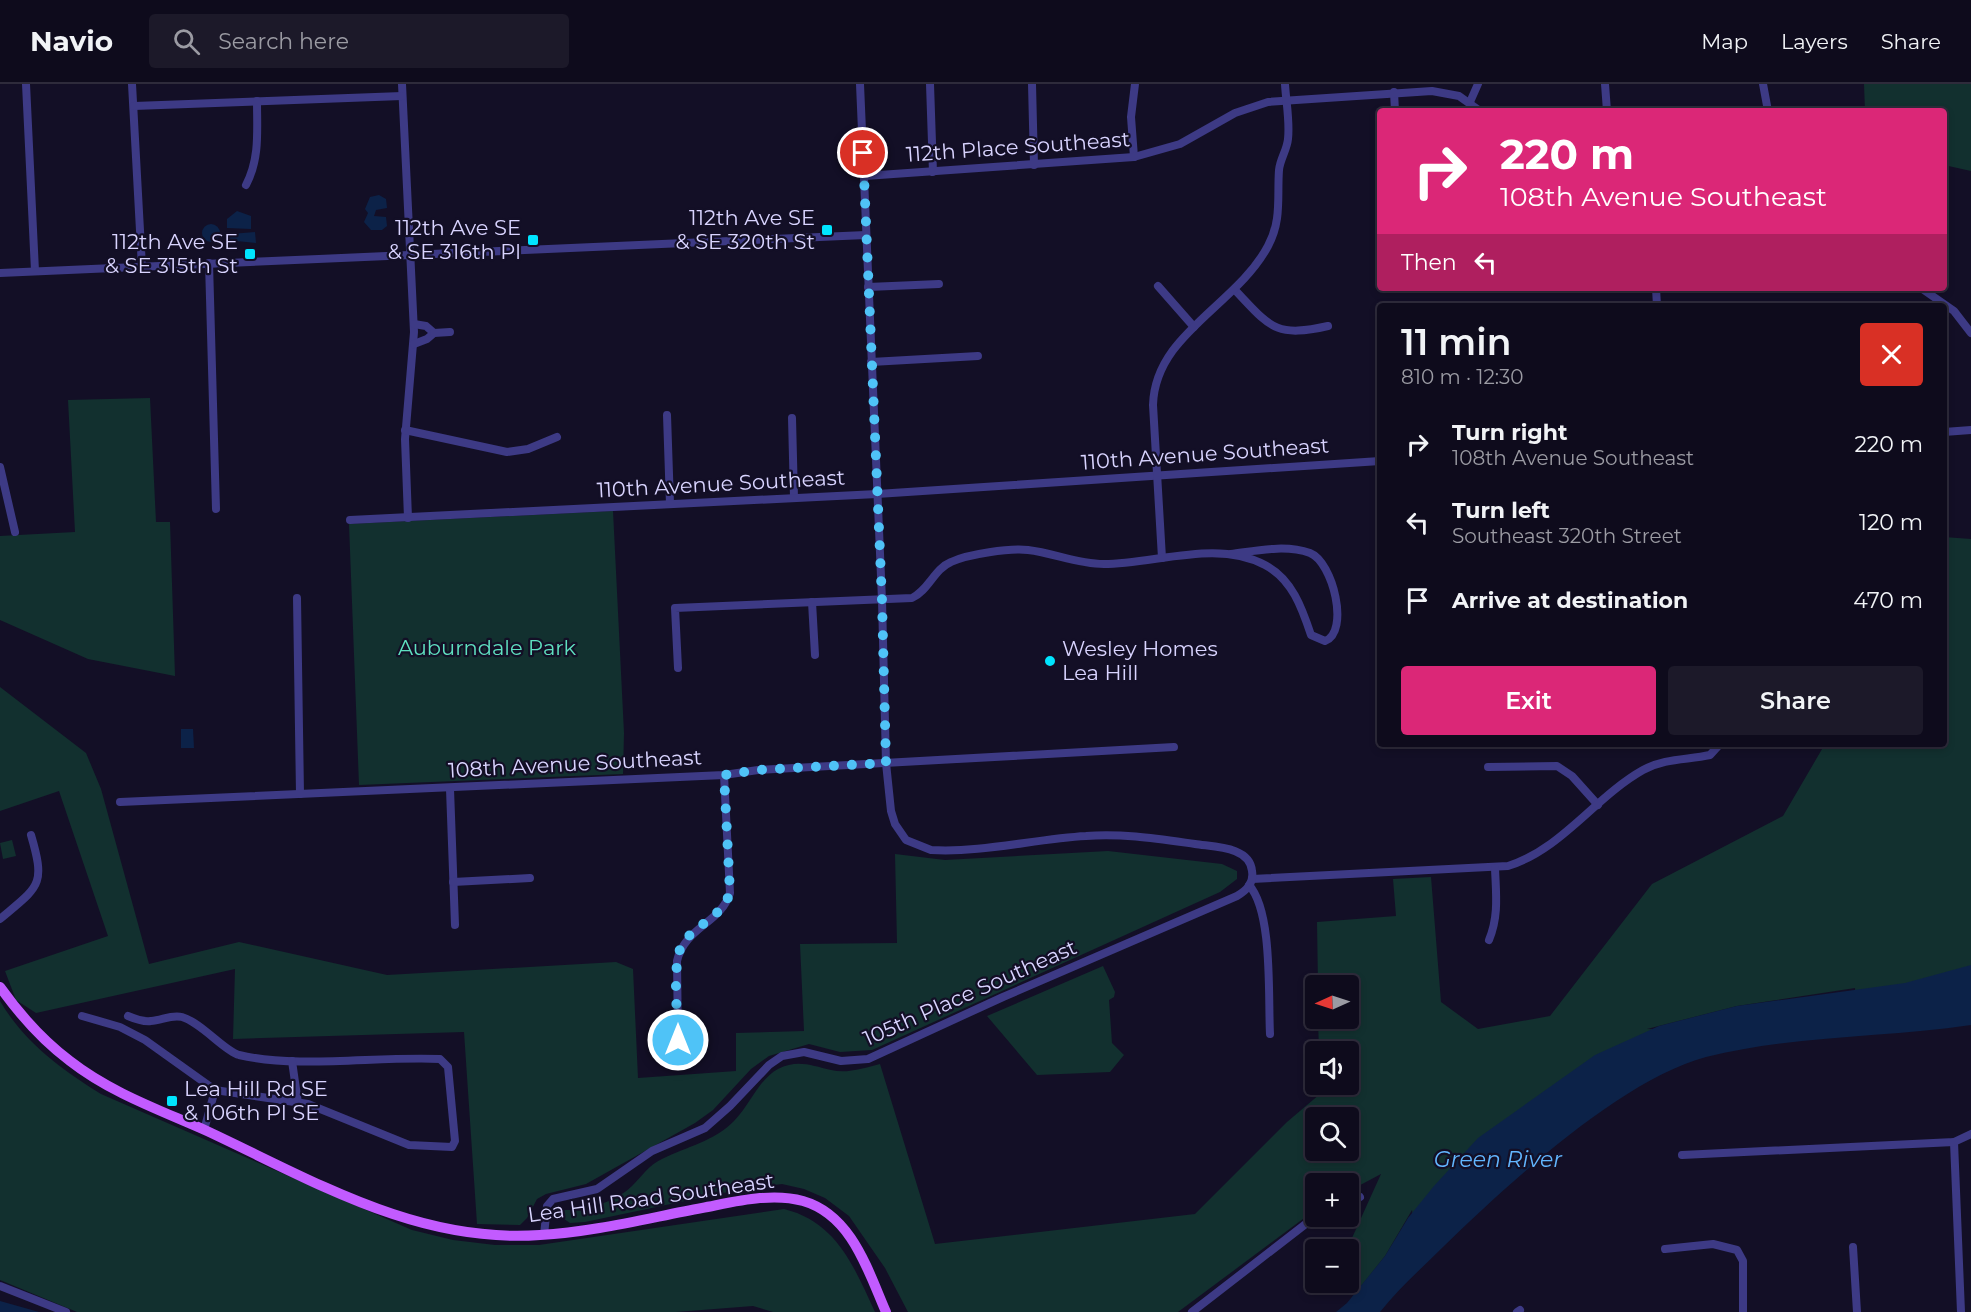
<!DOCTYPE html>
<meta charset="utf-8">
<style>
:root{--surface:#0e0b1c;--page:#1c1929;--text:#f1f3f6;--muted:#9b9ba3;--line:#2e2b3b;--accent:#db2777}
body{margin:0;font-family:Montserrat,sans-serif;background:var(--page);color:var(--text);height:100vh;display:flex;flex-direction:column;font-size:22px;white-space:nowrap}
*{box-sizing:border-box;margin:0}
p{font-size:20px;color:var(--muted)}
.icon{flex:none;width:33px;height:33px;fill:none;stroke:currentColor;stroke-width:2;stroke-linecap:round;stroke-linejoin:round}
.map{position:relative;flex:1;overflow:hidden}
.details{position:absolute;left:1377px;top:219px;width:570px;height:444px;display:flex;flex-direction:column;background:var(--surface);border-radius:6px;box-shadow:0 3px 9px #0003,0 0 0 2px var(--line)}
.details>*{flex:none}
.top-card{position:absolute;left:1377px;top:24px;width:570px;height:183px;border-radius:6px;box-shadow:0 3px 9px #0003,0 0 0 2px var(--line);background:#db2777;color:#fff;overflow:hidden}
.needle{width:39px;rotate:267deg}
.fabs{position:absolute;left:1305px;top:891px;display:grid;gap:12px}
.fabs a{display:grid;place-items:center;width:54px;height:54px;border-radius:6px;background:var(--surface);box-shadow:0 3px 9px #0003,0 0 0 2px var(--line);font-size:30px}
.pin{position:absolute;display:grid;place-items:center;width:51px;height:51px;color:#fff;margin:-26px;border:3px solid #fff;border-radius:50%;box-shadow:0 2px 6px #0007}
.me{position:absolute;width:66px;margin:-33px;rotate:0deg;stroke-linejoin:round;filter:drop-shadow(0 0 4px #0008)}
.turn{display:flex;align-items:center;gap:21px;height:126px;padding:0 24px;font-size:27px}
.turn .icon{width:78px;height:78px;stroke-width:2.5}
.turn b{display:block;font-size:42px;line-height:51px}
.then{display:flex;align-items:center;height:57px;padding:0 24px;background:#0003;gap:12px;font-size:22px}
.round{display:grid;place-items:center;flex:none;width:63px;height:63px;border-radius:6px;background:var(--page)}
.summary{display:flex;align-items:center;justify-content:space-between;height:102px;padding:0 24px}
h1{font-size:36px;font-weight:600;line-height:45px}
.button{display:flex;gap:12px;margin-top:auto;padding:12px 24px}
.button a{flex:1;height:69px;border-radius:6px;background:var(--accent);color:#fff;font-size:24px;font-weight:600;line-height:69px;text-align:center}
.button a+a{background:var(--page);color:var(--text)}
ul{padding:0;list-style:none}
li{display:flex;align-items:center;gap:18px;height:78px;padding:0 24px}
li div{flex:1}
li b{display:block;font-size:22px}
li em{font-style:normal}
header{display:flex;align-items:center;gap:36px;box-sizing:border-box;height:84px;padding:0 30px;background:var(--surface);border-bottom:2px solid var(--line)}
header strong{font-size:28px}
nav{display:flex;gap:33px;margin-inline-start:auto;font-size:21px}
.search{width:420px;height:54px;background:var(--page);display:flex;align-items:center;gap:15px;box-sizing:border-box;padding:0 21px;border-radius:6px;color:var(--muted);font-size:22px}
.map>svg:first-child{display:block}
</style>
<header>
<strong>Navio</strong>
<div class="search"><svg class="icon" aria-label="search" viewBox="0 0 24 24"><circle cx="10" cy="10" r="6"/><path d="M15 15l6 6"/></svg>Search here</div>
<nav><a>Map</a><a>Layers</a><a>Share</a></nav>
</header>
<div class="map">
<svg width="1971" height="1228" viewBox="0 0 1971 1228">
<rect width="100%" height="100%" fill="#130f26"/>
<g fill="#12302f" fill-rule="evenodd">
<path d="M1864 0H1971V87L1944 81V27H1865Z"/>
<path d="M150 314 156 438H170L175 592 88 575 0 536V452L75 448 68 316Z"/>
<path d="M613 427 624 649 623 690 359 701 349 440Z"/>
<path d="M1944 453 1971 455V924L1856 925 1855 904 1737 922 1647 945 1703 946 1414 1147 1412 1126 1385 1172 1358 1206 1348 1199 1347 1165 1381 1090 1349 1107 1348 1100H1316L1315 1126 1178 1228H908L885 1184 849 1132 825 1114 804 1105 782 1100 742 1105 585 1138 570 1139 557 1130 560 1126C585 1127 614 1119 632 1102 642 1092 649 1081 662 1075 688 1062 713 1058 734 1037 750 1021 758 996 778 985 798 975 812 982 831 986 847 990 864 984 880 980L935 1160 1195 1130 1287 1038 1320 1010V1001L1348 1000V968L1319 967 1318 935 1348 934V902L1318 901 1317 838 1396 832 1393 795 1431 793 1441 918 1478 945 1550 932 1652 800 1783 732 1825 660H1944ZM1316 1034H1348V1066H1316Z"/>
<path d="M0 603 86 669 101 705 149 880 239 858 387 891 616 878 633 885 638 994 736 987V949L804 947 800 860 897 859 895 770 945 776 1108 767 1222 780 1237 787V795L1220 808 872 966 840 968 809 960 769 972 751 985 713 1026 695 1039 586 1100 546 1110 537 1115 527 1134 520 1141 477 1140 464 948 233 955 235 885 36 929 16 916 5 887 108 852 59 707 0 727Z"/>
<path d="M12 756 16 772 3 775 0 759Z"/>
<path d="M1103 882 1115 908 1114 913 1109 916 1112 959 1124 971 1110 988 1037 991 987 932Z"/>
<path d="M0 917C24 958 62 986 101 1010L412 1146 453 1156 495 1161H539L784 1125C837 1138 854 1183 875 1228H773L753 1222 676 1228H77L0 1196Z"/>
</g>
<g fill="#0c2248">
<path d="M379 111 386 115 387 124 376 126 374 132 386 133 387 142 382 146H371L364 138 368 129 365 125 370 113Z"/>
<path d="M237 127 251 132V145L227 144V135Z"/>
<circle cx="211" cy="149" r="9"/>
<path d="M255 148 256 159 227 156 231 150Z"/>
<path d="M181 645H193L194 664H181Z"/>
<path d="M1971 881V941C1883 954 1793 951 1706 973 1620 996 1507 1101 1443 1163 1422 1184 1399 1204 1380 1228H1336L1347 1219 1385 1172 1408 1134 1434 1102 1478 1054 1595 971 1659 942 1737 922 1905 899Z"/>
<path d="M0 1217 39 1228H0Z"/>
</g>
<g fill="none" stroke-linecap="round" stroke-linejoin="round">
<g stroke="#3d3a85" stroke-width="8">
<path d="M26 0 35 187"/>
<path d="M132 0 142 183"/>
<path d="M402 0 414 248 405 355 408 434"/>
<path d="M930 0 933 88"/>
<path d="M1032 0 1034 81"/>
<path d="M1605 0 1607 27"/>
<path d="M1763 0 1768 27"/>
<path d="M1394 8 1395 27"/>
<path d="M1470 18 1478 0"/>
<path d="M134 22 402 12"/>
<path d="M1134 73 1131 33 1135 0"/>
<path d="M865 92 1134 73 1180 60 1235 29 1268 18 1432 7 1459 12 1480 27"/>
<path d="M246 101C260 74 257 47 257 17"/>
<path d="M209 179 216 425"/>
<path d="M0 189 866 151"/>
<path d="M1158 202 1194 243"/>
<path d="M868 203 939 200"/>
<path d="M1656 204 1657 222"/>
<path d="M1921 204 1954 227 1971 249"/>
<path d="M1235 206C1270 243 1275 254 1328 242"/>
<path d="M414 240 426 242 434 249 427 255 414 260"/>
<path d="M434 249 450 248"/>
<path d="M871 278 978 272"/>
<path d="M667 331 670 420"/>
<path d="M792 334 794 414"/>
<path d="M405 346 507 368 528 365 557 353"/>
<path d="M1944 348 1971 346"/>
<path d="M0 383 15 448"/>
<path d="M350 436 877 410 1380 377"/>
<path d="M1162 474 1153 321C1155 250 1236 222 1268 162 1282 136 1277 113 1279 86 1280 75 1287 66 1288 55 1290 37 1286 18 1285 0"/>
<path d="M297 514 300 710"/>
<path d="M812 518 815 571"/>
<path d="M678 584 675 524 912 514C929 506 934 485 951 478 968 470 1010 464 1028 466 1054 469 1077 480 1104 480 1155 480 1217 455 1265 481 1292 495 1302 524 1311 551L1325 557C1350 548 1333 478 1310 469 1285 460 1255 467 1231 470"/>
<path d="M1488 683 1557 682 1572 692 1598 721"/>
<path d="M450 705 455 841"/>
<path d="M120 718 724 691 758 686 1174 663"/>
<path d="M1252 795 1508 782C1562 765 1595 713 1643 686 1665 674 1687 676 1710 671L1720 660"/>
<path d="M453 798 530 794"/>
<path d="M1249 801C1273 828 1268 912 1270 950"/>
<path d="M0 835C39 802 46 802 31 751"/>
<path d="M1489 856C1499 832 1496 810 1495 784"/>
<path d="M82 932 120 943 145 956 215 1006 308 1020 409 1061 452 1063 455 1057 448 983 440 975C377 972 298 985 239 971 224 967 202 939 182 933 171 930 161 937 151 937 143 938 135 935 128 932"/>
<path d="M678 956 677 877C685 843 721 839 730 809L724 691"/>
<path d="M292 977 298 1019"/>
<path d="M204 1046 215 1006"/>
<path d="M1954 1058 1961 1228"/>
<path d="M1682 1071 1954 1058 1971 1050"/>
<path d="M1348 1118 1360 1113"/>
<path d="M544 1151 547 1122 553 1115 597 1105 652 1067 705 1044 730 1022 769 981 782 972 804 968 841 977 868 975 1003 913 1237 812C1247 806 1254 799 1252 787 1250 762 1213 763 1195 760 1159 755 1122 749 1086 752 1034 755 982 769 931 766L906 756 895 740 891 727 886 679 882 516 860 0"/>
<path d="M1853 1163 1857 1228"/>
<path d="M1665 1165 1713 1160 1737 1166 1743 1177V1228"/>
<path d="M0 1202 66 1228"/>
<path d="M1192 1228 1316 1132"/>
<path d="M1517 1228 1520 1226"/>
</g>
<path stroke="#c25bff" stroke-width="10" d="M0 903C20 931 42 956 70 977 111 1009 160 1026 207 1047 314 1097 418 1160 540 1151 594 1148 648 1134 702 1124 734 1118 771 1108 803 1117 852 1131 868 1187 886 1228"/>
</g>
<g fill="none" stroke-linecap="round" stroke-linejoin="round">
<path stroke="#4fc3f7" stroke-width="10" stroke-dasharray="0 18" d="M678 956C678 934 671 877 683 859 696 840 723 833 730 808L724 691 758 686 886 679 882 516 863 69"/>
</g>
<g fill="#00e5ff" stroke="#130f26" stroke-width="2">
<rect x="821" y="140" width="12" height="12" rx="3"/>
<rect x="527" y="150" width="12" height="12" rx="3"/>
<rect x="244" y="164" width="12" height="12" rx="3"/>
<circle cx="1050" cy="577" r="6"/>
<rect x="166" y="1011" width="12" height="12" rx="3"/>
</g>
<g text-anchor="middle" stroke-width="4.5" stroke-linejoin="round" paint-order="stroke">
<g font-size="21" fill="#d9d4ff" stroke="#130f26">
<text transform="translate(1018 63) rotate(-4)" y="7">112th Place Southeast</text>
<text transform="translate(1205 370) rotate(-4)" y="7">110th Avenue Southeast</text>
<text transform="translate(721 400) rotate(-3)" y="7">110th Avenue Southeast</text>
<text transform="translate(575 680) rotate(-3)" y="7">108th Avenue Southeast</text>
<text transform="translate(970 909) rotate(-24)" y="7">105th Place Southeast</text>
<text transform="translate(651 1114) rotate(-8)" y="7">Lea Hill Road Southeast</text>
</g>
<g font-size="21" fill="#d9d4ff" stroke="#130f26" text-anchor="end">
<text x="815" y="141">112th Ave SE<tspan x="815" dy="24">&amp; SE 320th St</tspan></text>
<text x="521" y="151">112th Ave SE<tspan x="521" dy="24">&amp; SE 316th Pl</tspan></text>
<text x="238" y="165">112th Ave SE<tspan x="238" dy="24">&amp; SE 315th St</tspan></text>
<text x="1062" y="572" text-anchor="start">Wesley Homes<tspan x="1062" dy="24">Lea Hill</tspan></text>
<text x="184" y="1012" text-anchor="start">Lea Hill Rd SE<tspan x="184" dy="24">&amp; 106th Pl SE</tspan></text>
</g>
<g font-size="21" fill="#5fe0c0" stroke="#130f26">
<text x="487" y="571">Auburndale Park</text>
</g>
<g font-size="22" font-style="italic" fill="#62b6ff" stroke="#130f26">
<text x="1498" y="1083">Green River</text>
</g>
</g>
</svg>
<div class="fabs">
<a><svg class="needle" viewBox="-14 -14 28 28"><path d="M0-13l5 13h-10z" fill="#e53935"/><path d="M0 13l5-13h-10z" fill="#9b9ba3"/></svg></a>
<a><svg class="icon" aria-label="sound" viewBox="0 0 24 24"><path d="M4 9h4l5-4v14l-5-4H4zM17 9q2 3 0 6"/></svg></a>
<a><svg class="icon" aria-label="search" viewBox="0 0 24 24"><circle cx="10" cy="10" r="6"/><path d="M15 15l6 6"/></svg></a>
<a>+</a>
<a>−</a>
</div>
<div class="pin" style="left:863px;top:69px;background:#d93025"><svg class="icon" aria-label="arrive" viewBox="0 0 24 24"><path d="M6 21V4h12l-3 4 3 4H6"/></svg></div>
<svg class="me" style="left:678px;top:956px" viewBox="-20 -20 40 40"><circle r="17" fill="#4fc3f7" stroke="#fff" stroke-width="3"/><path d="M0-11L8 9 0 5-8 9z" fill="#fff"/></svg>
<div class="top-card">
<div class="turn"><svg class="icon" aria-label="right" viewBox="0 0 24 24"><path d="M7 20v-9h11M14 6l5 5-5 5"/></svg><div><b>220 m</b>108th Avenue Southeast</div></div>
<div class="then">Then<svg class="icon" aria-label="left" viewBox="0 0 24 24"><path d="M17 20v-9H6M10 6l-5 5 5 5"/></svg></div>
</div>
<section class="details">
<div class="summary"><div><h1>11 min</h1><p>810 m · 12:30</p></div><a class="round" style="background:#d93025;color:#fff"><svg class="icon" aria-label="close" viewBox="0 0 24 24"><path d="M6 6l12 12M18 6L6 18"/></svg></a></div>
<ul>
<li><svg class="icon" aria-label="right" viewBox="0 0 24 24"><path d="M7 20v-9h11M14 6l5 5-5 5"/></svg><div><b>Turn right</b><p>108th Avenue Southeast</p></div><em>220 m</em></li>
<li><svg class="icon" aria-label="left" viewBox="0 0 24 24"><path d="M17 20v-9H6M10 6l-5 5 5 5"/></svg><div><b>Turn left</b><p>Southeast 320th Street</p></div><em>120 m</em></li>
<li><svg class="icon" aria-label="arrive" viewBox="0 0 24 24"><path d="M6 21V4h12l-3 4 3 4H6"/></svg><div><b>Arrive at destination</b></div><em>470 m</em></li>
</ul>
<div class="button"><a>Exit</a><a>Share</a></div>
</section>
</div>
